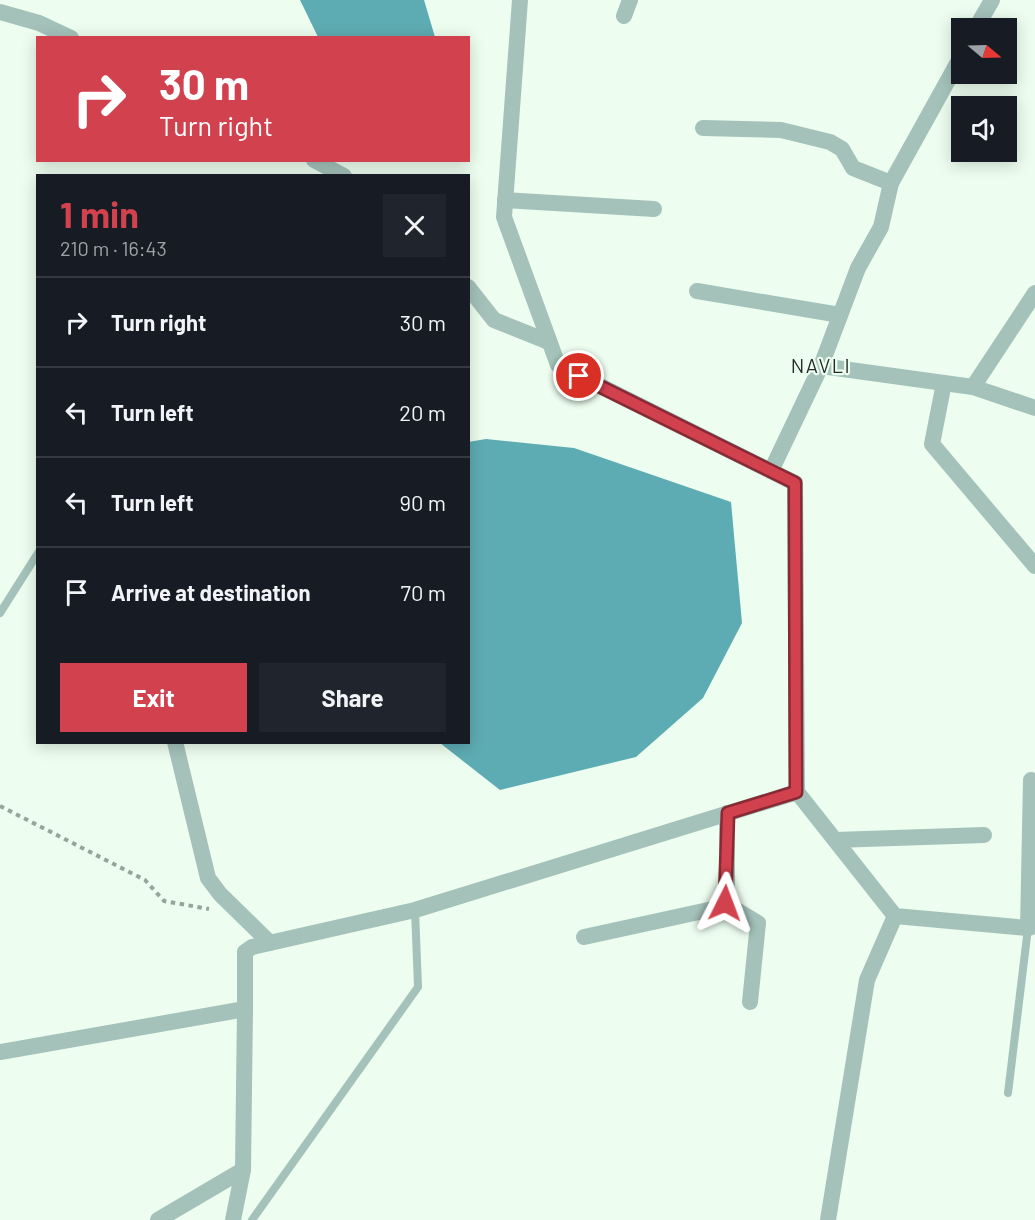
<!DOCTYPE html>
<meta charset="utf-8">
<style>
:root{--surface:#171b24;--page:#20242c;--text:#f1f3f6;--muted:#9ea1a6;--line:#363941;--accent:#d1414e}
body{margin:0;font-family:Barlow,sans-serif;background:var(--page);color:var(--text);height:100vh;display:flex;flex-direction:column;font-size:22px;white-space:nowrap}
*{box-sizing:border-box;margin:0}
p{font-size:20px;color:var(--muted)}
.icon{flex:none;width:33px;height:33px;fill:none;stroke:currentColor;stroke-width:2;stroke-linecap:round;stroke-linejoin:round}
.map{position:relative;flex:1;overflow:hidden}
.sheet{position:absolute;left:36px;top:174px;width:434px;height:570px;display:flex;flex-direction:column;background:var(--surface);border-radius:0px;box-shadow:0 3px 15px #0003}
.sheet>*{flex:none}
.guide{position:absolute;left:36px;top:36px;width:434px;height:126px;border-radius:0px;box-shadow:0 3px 15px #0003;background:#d1414e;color:#fff;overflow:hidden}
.needle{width:39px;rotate:109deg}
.fabs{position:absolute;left:951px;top:18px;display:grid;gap:12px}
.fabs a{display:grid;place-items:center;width:66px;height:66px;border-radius:0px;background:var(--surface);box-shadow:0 3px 15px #0003;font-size:30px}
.pin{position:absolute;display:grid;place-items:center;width:51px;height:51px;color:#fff;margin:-26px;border:3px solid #fff;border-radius:50%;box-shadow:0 2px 6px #0007}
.me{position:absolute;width:66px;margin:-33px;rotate:3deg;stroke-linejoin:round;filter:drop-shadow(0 0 4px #0008)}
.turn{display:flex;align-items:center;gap:21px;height:126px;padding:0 24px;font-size:27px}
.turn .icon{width:78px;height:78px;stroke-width:2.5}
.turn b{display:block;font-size:42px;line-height:51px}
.round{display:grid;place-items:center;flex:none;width:63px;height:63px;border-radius:0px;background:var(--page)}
.headline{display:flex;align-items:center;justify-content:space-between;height:102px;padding:0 24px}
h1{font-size:36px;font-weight:700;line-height:45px;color:var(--accent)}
.button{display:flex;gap:12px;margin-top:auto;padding:12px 24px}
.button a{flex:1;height:69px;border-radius:0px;background:var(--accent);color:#fff;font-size:24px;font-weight:700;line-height:69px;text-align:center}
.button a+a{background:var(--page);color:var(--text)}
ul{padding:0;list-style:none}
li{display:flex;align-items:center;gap:18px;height:90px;padding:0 24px;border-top:2px solid var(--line)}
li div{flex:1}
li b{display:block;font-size:22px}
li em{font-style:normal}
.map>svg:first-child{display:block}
</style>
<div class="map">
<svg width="1035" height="1220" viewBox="0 0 1035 1220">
<rect width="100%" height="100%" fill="#edfef0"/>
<g fill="#5eacb3">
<path d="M300 0H424L435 37H318Z"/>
<path d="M486 439 574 448 731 502 742 623 703 698 636 757 500 790 440 743 468 742V442Z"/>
</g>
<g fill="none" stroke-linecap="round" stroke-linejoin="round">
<path stroke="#98a49a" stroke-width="4" stroke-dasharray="4.5 4.5" stroke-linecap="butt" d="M0 806 145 880 164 901 209 909"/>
<g stroke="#a4c2ba" stroke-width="8">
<path d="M0 613 38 553"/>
<path d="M1008 1093 1028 928"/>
<path d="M252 1220 418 987 415 910"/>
</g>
<g stroke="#a4c2ba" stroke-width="16">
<path d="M520 0 504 217 558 365 795 483 797 792 895 916 1028 928 1035 926"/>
<path d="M0 12 39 23 71 38"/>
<path d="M624 16 630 0"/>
<path d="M976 28 992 0"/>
<path d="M703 128 781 130 830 142 842 149 853 168 891 183"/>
<path d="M314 160 344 176"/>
<path d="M505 200 654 209"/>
<path d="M468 287 494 320 549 342"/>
<path d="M697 291 840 315"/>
<path d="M821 366 973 387 1035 408"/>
<path d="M944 383 932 444 1035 566"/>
<path d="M973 387 1035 293"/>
<path d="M771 471 821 366 858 268 881 227 891 183 962 55"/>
<path d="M175 742 208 878 220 894 270 943"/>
<path d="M835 840 984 835"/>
<path d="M725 903 758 923 750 1002"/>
<path d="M1028 928 1031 780"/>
<path d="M584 937 722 907 727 898V813"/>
<path d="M0 1052 245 1009V952L252 947 415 910 797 792"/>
<path d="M158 1220 243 1170"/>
<path d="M233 1220 243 1170 245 1009"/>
<path d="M828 1220 867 980 895 916"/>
</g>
</g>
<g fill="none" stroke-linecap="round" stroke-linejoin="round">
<defs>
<path id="route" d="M579 376 795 483 796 792 728 813 725 903"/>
</defs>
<use href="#route" stroke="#882a33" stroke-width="15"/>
<use href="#route" stroke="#d1414e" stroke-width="10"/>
</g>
<g text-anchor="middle" stroke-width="4.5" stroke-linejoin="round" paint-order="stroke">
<g font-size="20" letter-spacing="1.5" fill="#252b26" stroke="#edfef0">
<text x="821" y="373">NAVLI</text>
</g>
</g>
</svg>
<div class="fabs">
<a><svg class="needle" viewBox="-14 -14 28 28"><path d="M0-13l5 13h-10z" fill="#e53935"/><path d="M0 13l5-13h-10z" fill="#9ea1a6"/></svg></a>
<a><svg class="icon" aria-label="sound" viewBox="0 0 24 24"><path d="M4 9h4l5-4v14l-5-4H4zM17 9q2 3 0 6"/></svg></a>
</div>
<div class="pin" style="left:579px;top:376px;background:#d93025"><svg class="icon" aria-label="arrive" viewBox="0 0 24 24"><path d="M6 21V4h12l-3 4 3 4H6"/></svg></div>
<svg class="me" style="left:725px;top:903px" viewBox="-20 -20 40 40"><path d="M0-17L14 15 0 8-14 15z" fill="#d1414e" stroke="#fff" stroke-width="4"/></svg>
<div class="guide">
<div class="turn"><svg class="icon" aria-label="right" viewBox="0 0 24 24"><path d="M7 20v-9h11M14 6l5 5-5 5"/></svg><div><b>30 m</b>Turn right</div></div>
</div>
<section class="sheet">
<div class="headline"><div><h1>1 min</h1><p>210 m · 16:43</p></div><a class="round"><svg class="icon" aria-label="close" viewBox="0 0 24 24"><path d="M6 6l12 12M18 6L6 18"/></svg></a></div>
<ul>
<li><svg class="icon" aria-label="right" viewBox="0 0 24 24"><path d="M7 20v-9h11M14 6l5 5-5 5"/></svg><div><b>Turn right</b></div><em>30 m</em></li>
<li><svg class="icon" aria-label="left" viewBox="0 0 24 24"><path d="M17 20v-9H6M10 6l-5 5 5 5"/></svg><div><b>Turn left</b></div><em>20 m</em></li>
<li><svg class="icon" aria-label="left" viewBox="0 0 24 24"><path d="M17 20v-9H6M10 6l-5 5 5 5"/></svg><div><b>Turn left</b></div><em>90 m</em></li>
<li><svg class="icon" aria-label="arrive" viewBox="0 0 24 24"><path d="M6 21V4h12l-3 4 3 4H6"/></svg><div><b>Arrive at destination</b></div><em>70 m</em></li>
</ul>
<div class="button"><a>Exit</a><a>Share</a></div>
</section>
</div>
